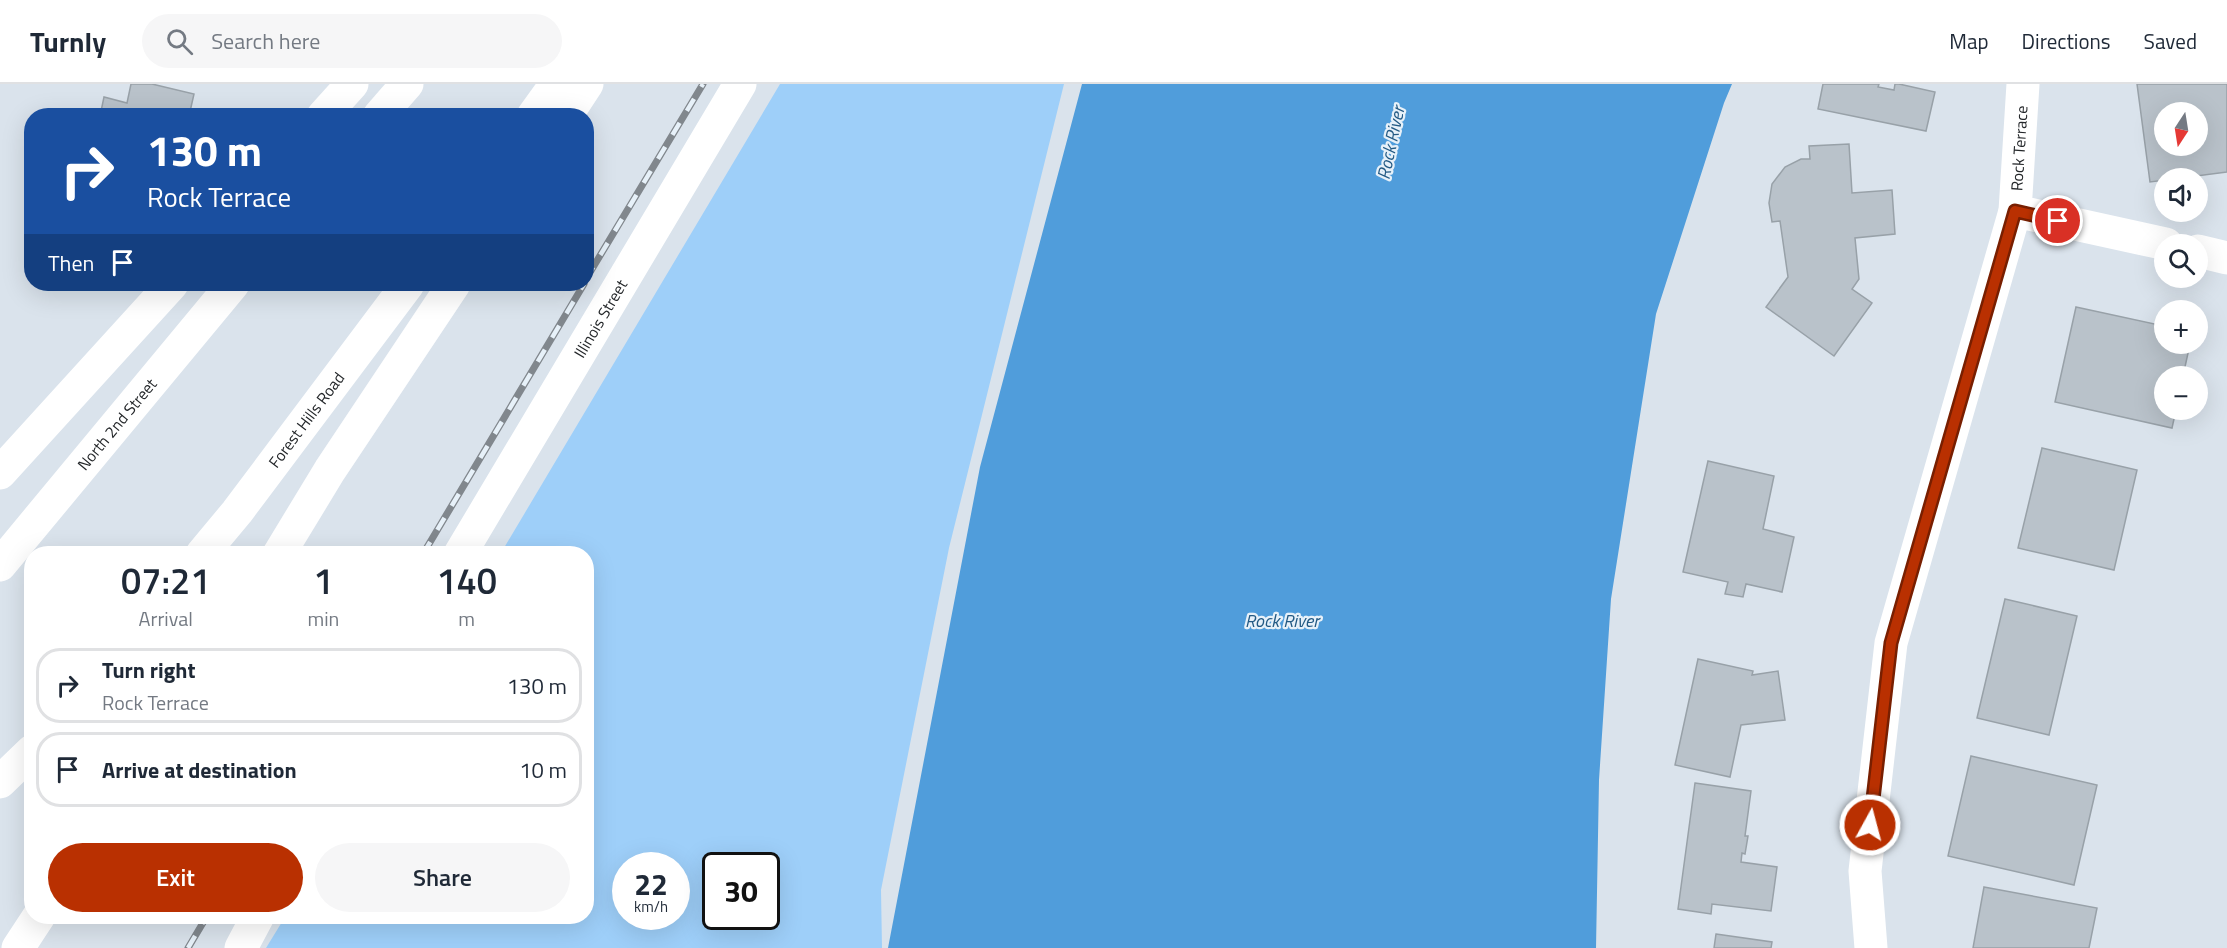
<!DOCTYPE html>
<meta charset="utf-8">
<style>
:root{--surface:#fff;--page:#f6f6f7;--text:#1f2937;--muted:#747a83;--line:#e0e1e3;--accent:#b93001}
body{margin:0;font-family:"Titillium Web",sans-serif;background:var(--page);color:var(--text);height:100vh;display:flex;flex-direction:column;font-size:22px;white-space:nowrap}
*{box-sizing:border-box;margin:0}
p{font-size:20px;color:var(--muted)}
.icon{flex:none;width:33px;height:33px;fill:none;stroke:currentColor;stroke-width:2;stroke-linecap:round;stroke-linejoin:round}
.map{position:relative;flex:1;overflow:hidden}
.panel{position:absolute;left:24px;top:462px;width:570px;height:378px;display:flex;flex-direction:column;background:var(--surface);border-radius:24px;box-shadow:0 6px 24px #0002}
.panel>*{flex:none}
.hud{position:absolute;left:24px;top:24px;width:570px;height:183px;border-radius:24px;box-shadow:0 6px 24px #0002;background:#1a4fa0;color:#fff;overflow:hidden}
.needle{width:39px;rotate:192deg}
.tools{position:absolute;left:2154px;top:18px;display:grid;gap:12px}
.tools a{display:grid;place-items:center;width:54px;height:54px;border-radius:50%;background:var(--surface);box-shadow:0 6px 24px #0002;font-size:30px}
.speed{position:absolute;left:612px;top:768px;display:flex;gap:12px;font-size:30px;font-weight:700;text-align:center}
.speed>*{display:grid;place-content:center;width:78px;height:78px;border-radius:50%;background:var(--surface);box-shadow:0 6px 24px #0002;line-height:1}
.speed small{font-size:15px;font-weight:400}
.speed .limit{border:3px solid #111;border-radius:9px;background:#fff;color:#111}
.pin{position:absolute;display:grid;place-items:center;width:51px;height:51px;color:#fff;margin:-26px;border:3px solid #fff;border-radius:50%;box-shadow:0 2px 6px #0007}
.me{position:absolute;width:66px;margin:-33px;rotate:7deg;stroke-linejoin:round;filter:drop-shadow(0 0 4px #0008)}
.turn{display:flex;align-items:center;gap:21px;height:126px;padding:0 24px;font-size:27px}
.turn .icon{width:78px;height:78px;stroke-width:2.5}
.turn b{display:block;font-size:42px;line-height:51px}
.then{display:flex;align-items:center;height:57px;padding:0 24px;background:#0003;gap:12px;font-size:22px}
.eta{display:flex;justify-content:space-evenly;align-items:center;height:102px;text-align:center}
.eta b{font-size:36px;font-weight:600;line-height:42px}
.primary-button{display:flex;gap:12px;margin-top:auto;padding:12px 24px}
.primary-button a{flex:1;height:69px;border-radius:36px;background:var(--accent);color:#fff;font-size:24px;font-weight:600;line-height:69px;text-align:center}
.primary-button a+a{background:var(--page);color:var(--text)}
ul{padding:0;list-style:none}
li{display:flex;align-items:center;gap:18px;height:75px;margin:0 12px 9px;padding:0 12px;border:3px solid var(--line);border-radius:24px}
li div{flex:1}
li b{display:block;font-size:22px}
li em{font-style:normal}
header{display:flex;align-items:center;gap:36px;box-sizing:border-box;height:84px;padding:0 30px;background:var(--surface);border-bottom:2px solid var(--line)}
header strong{font-size:28px}
nav{display:flex;gap:33px;margin-inline-start:auto;font-size:21px}
.search{width:420px;height:54px;background:var(--page);display:flex;align-items:center;gap:15px;box-sizing:border-box;padding:0 21px;border-radius:33px;color:var(--muted);font-size:22px}
.map>svg:first-child{display:block}
</style>
<header>
<strong>Turnly</strong>
<div class="search"><svg class="icon" aria-label="search" viewBox="0 0 24 24"><circle cx="10" cy="10" r="6"/><path d="M15 15l6 6"/></svg>Search here</div>
<nav><a>Map</a><a>Directions</a><a>Saved</a></nav>
</header>
<div class="map">
<svg width="2227" height="864" viewBox="0 0 2227 864">
<rect width="100%" height="100%" fill="#dae3ec"/>
<path fill="#9ecff9" fill-rule="evenodd" d="M780 0H1064L949 464 881 806 882 864H266L285 833 586 832V470L501 469ZM626 782H676V832H626ZM716 782H766V832H716Z"/>
<path fill="#509ddb" d="M1082 0H1732L1724 19 1656 230 1611 515 1599 696 1596 864H888L980 383Z"/>
<g fill="#b9c2ca" stroke="#98a1a8" stroke-width="1.5" fill-rule="evenodd">
<path d="M131 0H152L194 10 189 32H100L104 13 127 19Z"/>
<path d="M1823 0H1879L1878 3 1894 6 1895 0H1899L1935 8 1926 47 1818 25Z"/>
<path d="M2137 0H2227V88L2150 98ZM2164 28H2198V62H2164Z"/>
<path d="M1849 60 1852 109 1892 106 1895 150 1855 154 1859 195 1852 205 1872 219 1834 272 1766 223 1788 193 1780 137 1772 138 1769 119 1772 100 1785 83 1801 75H1810L1809 62Z"/>
<path d="M2076 223 2164 242V260H2190L2183 292H2164V326H2176L2172 344 2055 318Z"/>
<path d="M2042 364 2137 386 2114 486 2018 464Z"/>
<path d="M1708 377 1774 392 1763 445 1794 453 1782 508 1746 500 1743 513 1725 510 1728 498 1683 488Z"/>
<path d="M2005 515 2077 532 2049 651 1977 634Z"/>
<path d="M1698 575 1753 587 1752 591 1778 587 1785 636 1741 641 1730 693 1675 681Z"/>
<path d="M1971 672 2097 701 2074 801 1948 772Z"/>
<path d="M1695 699 1751 707 1745 752H1748L1745 770 1742 769 1741 778 1777 783 1771 827 1712 820 1711 830 1678 825Z"/>
<path d="M1984 803 2097 824 2089 864H1973Z"/>
<path d="M1716 850 1772 858 1771 864H1714Z"/>
</g>
<g fill="none" stroke-linecap="round" stroke-linejoin="round">
<g stroke="#fff" stroke-width="33">
<path d="M2015 127 2166 160"/>
<path d="M2198 167 2227 174"/>
<path id="s1" d="M460 470 740 0"/>
<path d="M241 864 258 832"/>
<path id="s2" d="M1871 864 1865 787 1891 559 2015 127 2023 0"/>
</g>
<g stroke="#fff" stroke-width="33">
<path d="M323 32 352 0"/>
<path d="M533 32 556 0"/>
<path d="M0 389 172 200"/>
<path id="s3" d="M202 470 237 428 408 200"/>
<path d="M0 698 32 667"/>
</g>
<g stroke="#fff" stroke-width="33">
<path d="M379 32 407 0"/>
<path d="M566 32 587 0"/>
<path d="M279 470 330 386 454 200"/>
<path id="s4" d="M0 481 233 200"/>
<path d="M18 864 39 832"/>
</g>
<defs>
<g id="rail">
<path d="M586 195 703 0"/>
<path d="M423 470 584 200"/>
<path d="M188 864 207 832"/>
</g>
</defs>
<use href="#rail" stroke="#81878d" stroke-width="7"/>
<use href="#rail" stroke="#e7f1f9" stroke-width="4.5" stroke-dasharray="14" stroke-linecap="butt"/>
</g>
<g fill="none" stroke-linecap="round" stroke-linejoin="round">
<defs>
<path id="route" d="M1870 741 1891 559 2015 127 2058 137"/>
</defs>
<use href="#route" stroke="#781f01" stroke-width="15"/>
<use href="#route" stroke="#b93001" stroke-width="10"/>
</g>
<g text-anchor="middle" stroke-width="4.5" stroke-linejoin="round" paint-order="stroke">
<g font-size="16" fill="#24272a" stroke="#e7f1f9">
<text dy="6" stroke="none"><textPath href="#s2" startOffset="819">Rock Terrace</textPath></text>
<text dy="6" stroke="none"><textPath href="#s1" startOffset="274">Illinois Street</textPath></text>
<text dy="6" stroke="none"><textPath href="#s3" startOffset="170">Forest Hills Road</textPath></text>
<text dy="6" stroke="none"><textPath href="#s4" startOffset="183">North 2nd Street</textPath></text>
</g>
<g font-size="18" font-style="italic" fill="#235a84" stroke="#e7f1f9">
<text transform="translate(1391 59) rotate(-78)" y="6">Rock River</text>
<text x="1282" y="543">Rock River</text>
</g>
</g>
</svg>
<div class="tools">
<a><svg class="needle" viewBox="-14 -14 28 28"><path d="M0-13l5 13h-10z" fill="#e53935"/><path d="M0 13l5-13h-10z" fill="#747a83"/></svg></a>
<a><svg class="icon" aria-label="sound" viewBox="0 0 24 24"><path d="M4 9h4l5-4v14l-5-4H4zM17 9q2 3 0 6"/></svg></a>
<a><svg class="icon" aria-label="search" viewBox="0 0 24 24"><circle cx="10" cy="10" r="6"/><path d="M15 15l6 6"/></svg></a>
<a>+</a>
<a>−</a>
</div>
<div class="speed"><div>22<small>km/h</small></div><div class="limit">30</div></div>
<div class="pin" style="left:2058px;top:137px;background:#d93025"><svg class="icon" aria-label="arrive" viewBox="0 0 24 24"><path d="M6 21V4h12l-3 4 3 4H6"/></svg></div>
<svg class="me" style="left:1870px;top:741px" viewBox="-20 -20 40 40"><circle r="17" fill="#b93001" stroke="#fff" stroke-width="3"/><path d="M0-11L8 9 0 5-8 9z" fill="#fff"/></svg>
<div class="hud">
<div class="turn"><svg class="icon" aria-label="right" viewBox="0 0 24 24"><path d="M7 20v-9h11M14 6l5 5-5 5"/></svg><div><b>130 m</b>Rock Terrace</div></div>
<div class="then">Then<svg class="icon" aria-label="arrive" viewBox="0 0 24 24"><path d="M6 21V4h12l-3 4 3 4H6"/></svg></div>
</div>
<section class="panel">
<div class="eta">
<div><b>07:21</b><p>Arrival</p></div>
<div><b>1</b><p>min</p></div>
<div><b>140</b><p>m</p></div>
</div>
<ul>
<li><svg class="icon" aria-label="right" viewBox="0 0 24 24"><path d="M7 20v-9h11M14 6l5 5-5 5"/></svg><div><b>Turn right</b><p>Rock Terrace</p></div><em>130 m</em></li>
<li><svg class="icon" aria-label="arrive" viewBox="0 0 24 24"><path d="M6 21V4h12l-3 4 3 4H6"/></svg><div><b>Arrive at destination</b></div><em>10 m</em></li>
</ul>
<div class="primary-button"><a>Exit</a><a>Share</a></div>
</section>
</div>
